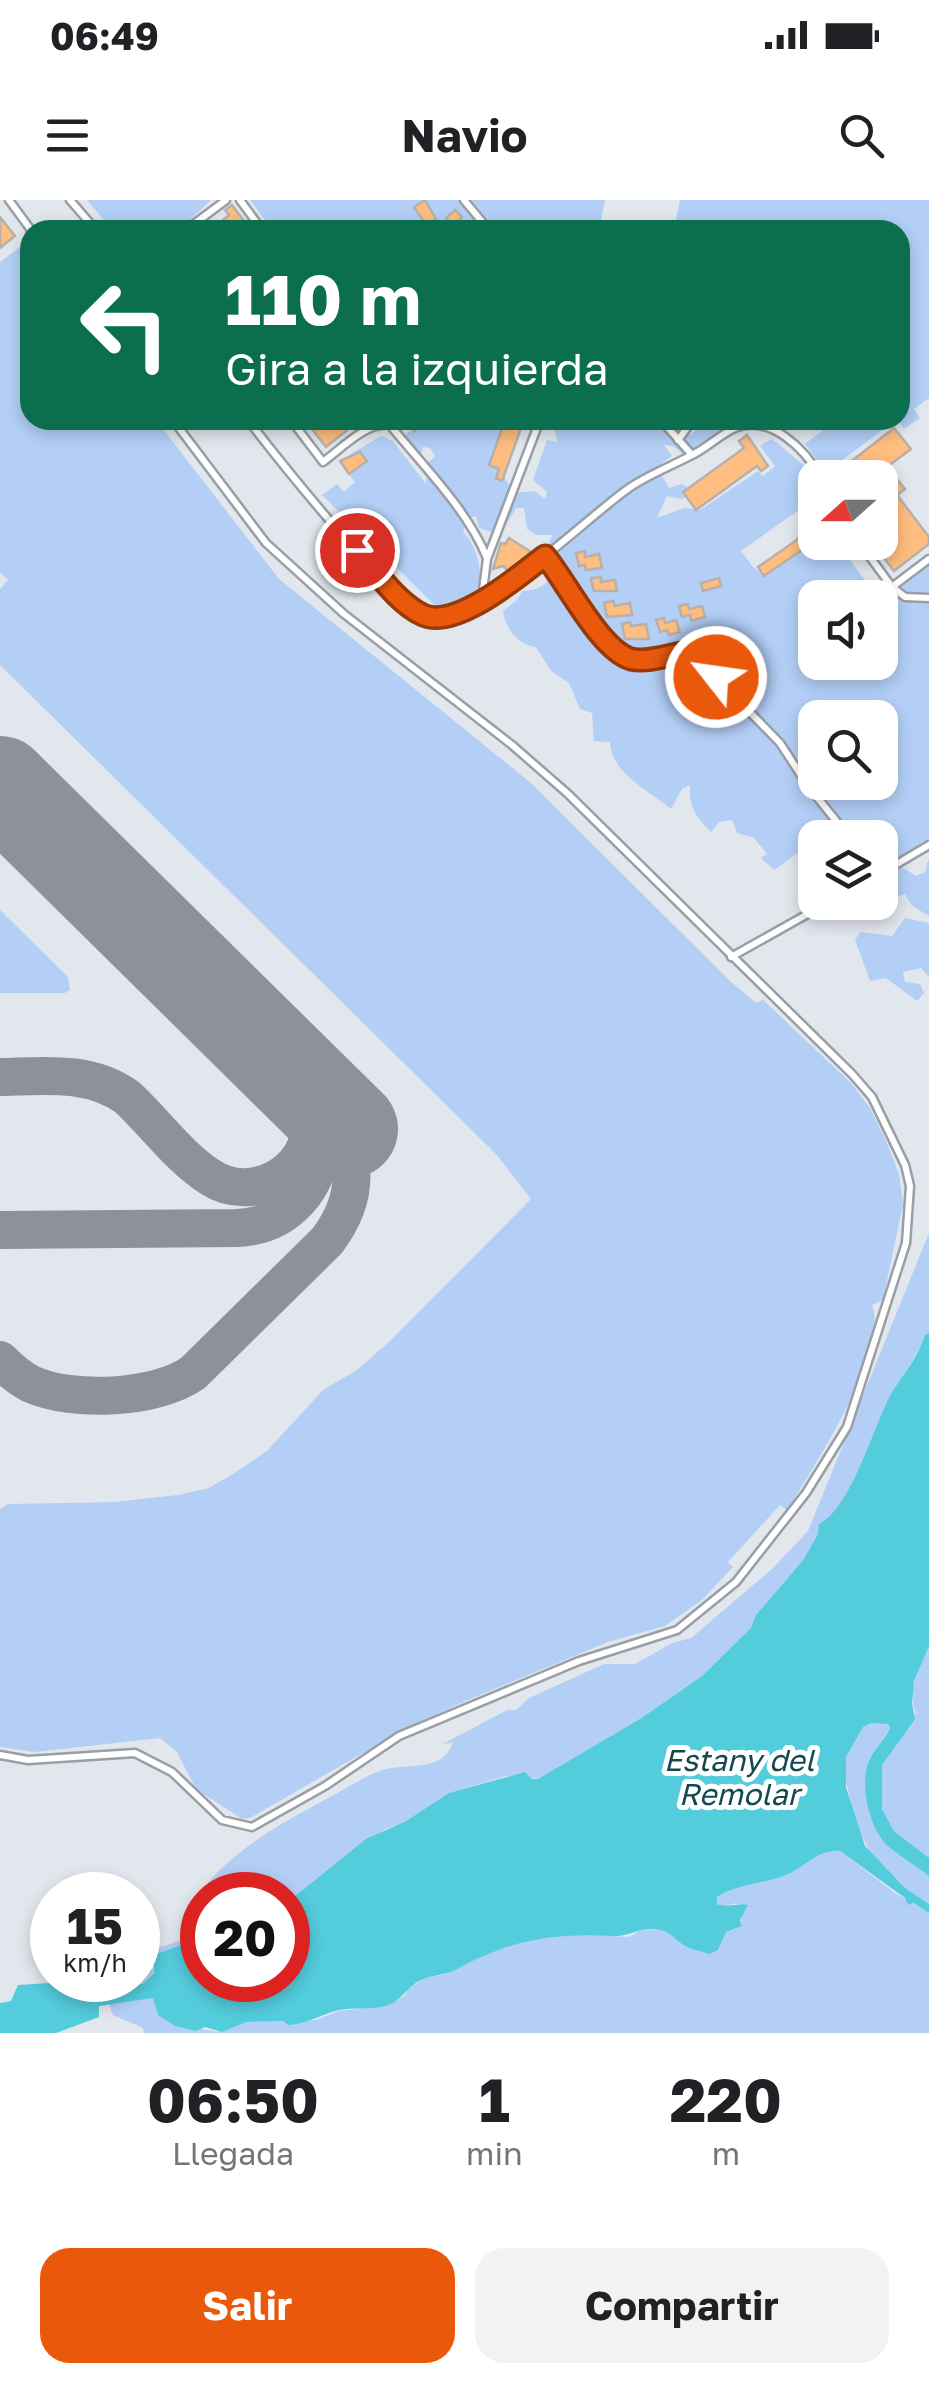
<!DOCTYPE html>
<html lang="es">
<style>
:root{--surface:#fff;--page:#f2f2f2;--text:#202124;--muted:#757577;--accent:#ea580c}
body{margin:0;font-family:"Golos Text",sans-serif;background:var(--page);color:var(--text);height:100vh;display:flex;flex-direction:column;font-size:38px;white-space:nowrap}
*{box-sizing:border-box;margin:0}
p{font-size:32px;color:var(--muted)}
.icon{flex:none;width:55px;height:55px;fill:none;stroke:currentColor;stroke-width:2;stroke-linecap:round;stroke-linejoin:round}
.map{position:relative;height:1833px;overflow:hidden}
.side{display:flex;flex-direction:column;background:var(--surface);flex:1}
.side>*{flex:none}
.guide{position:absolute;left:20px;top:20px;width:890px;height:210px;border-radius:30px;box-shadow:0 5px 15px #0003;background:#0b6e4f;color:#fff;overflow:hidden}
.needle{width:65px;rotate:249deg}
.buttons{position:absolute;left:798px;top:260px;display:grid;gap:20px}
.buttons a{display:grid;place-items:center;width:100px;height:100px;border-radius:20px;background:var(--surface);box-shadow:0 5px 15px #0003;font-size:50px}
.speed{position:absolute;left:30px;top:1672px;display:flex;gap:20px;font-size:50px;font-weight:700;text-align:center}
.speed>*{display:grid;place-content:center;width:130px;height:130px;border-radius:50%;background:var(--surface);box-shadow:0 5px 15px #0003;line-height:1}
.speed small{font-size:25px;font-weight:400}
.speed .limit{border:15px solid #d22;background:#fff;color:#111}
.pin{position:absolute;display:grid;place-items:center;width:85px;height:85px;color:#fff;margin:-42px;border:5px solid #fff;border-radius:50%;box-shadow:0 2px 10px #0007}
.me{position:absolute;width:110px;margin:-55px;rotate:300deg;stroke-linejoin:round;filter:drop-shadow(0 0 8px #0008)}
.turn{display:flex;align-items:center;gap:35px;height:210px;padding:0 40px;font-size:45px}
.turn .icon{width:130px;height:130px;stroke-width:2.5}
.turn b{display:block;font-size:70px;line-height:85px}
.eta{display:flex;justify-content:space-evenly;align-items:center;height:170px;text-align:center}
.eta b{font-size:60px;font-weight:700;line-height:70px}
.primary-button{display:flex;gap:20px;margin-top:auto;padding:20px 40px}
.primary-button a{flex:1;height:115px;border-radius:30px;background:var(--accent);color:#fff;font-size:40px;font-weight:700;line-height:115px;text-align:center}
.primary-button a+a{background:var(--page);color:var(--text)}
.status{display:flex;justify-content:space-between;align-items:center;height:70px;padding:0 50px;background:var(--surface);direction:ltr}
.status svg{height:28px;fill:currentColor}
header{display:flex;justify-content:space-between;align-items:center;height:130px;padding:0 40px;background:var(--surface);font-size:45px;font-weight:700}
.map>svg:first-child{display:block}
</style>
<div class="status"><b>06:49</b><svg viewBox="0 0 49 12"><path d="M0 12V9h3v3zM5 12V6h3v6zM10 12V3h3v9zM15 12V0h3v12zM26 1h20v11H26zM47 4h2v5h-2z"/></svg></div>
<header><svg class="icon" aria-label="menu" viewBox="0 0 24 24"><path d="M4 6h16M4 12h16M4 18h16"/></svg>Navio<svg class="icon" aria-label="search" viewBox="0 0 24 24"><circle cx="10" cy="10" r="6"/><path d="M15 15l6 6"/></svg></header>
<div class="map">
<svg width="929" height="1833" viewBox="0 0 929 1833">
<rect width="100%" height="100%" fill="#e2e7ee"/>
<g fill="#b3cff6" fill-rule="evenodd">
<path d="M87 0H211L179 30H112Z"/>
<path d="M250 0H460L485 30H263L265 20Z"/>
<path d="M471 0H605L599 30H497Z"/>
<path d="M680 0H929V198L914 209 920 218 904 229 897 220H900V30H674Z"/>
<path d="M24 44 30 53V220H156L279 379 531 583 730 781 756 803 763 800 851 883 870 908 887 943 899 974 903 1004 883 1100 872 1105C890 1149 812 1271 787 1310L780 1305 728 1362 733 1367 702 1400 665 1426 608 1442 468 1500 410 1526 250 1618 242 1619 196 1589 177 1552 160 1538 35 1552 0 1547V1309L8 1304 115 1302 178 1295 209 1288 233 1274 267 1251 323 1190 357 1170 389 1142 531 999 496 954 0 465V389L8 380 0 372V62Z"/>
<path d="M422 220H505L490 265 499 269 514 293 535 291 545 299 547 292 533 280 547 240 557 242 553 220H688L679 231 691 235 705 220H775V223L741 220 683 254 673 246 664 245 672 256 648 273 663 277 669 288 681 284 690 288V295L682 299 667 296 657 318 684 308 700 310 758 271 763 276 775 266 760 246 771 239C787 249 809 273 822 277L815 278V342L841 343 839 346 878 397 815 398V462H880V398L895 392 929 366V645L922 642 901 662 880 667V638H815V659L808 660 798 653 774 670 761 658 767 654 754 638 737 633 732 620 719 622 711 632C696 617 688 607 690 585L682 589 671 609C649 590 612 575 610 542L594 541 592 513 580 509 569 483 551 471 536 447C518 445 505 428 503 411L517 400 522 391C538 390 546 386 554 372 546 356 543 351 553 335H536L527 329 524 308H516L500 335 479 328 476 316 468 318 463 331C477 347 489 379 470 398 463 405 450 408 441 411L322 295 337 284 344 292 355 282 349 274 367 261 360 252 352 258 349 255 381 236 393 241 426 284 428 263 435 256 430 248 423 247 420 257 410 254 403 241 408 232 424 224ZM803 307 811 320C792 337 786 361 767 376L753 367 741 351ZM815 518H880V582H815Z"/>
<path d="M814 220H896L826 272 805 244 822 231Z"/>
<path d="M929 658V716L912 706 905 694C880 703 854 736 829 703L880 702V678L902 667 916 676 925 672Z"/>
<path d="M0 710 68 777 70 790 65 793H0Z"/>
<path d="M905 718 929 723V777L921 768 903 772 905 782 920 784 924 793 917 801 886 778 870 781 855 740 860 732 892 736Z"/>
<path d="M929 1033V1133L925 1135 922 1145 891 1195 871 1244 846 1295 804 1359 756 1415 751 1428 702 1476 643 1517 538 1579 506 1576 449 1593 406 1621 383 1630 288 1702V1695H202V1754L195 1760 152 1766 154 1772 143 1784 106 1786 107 1780H138V1755L187 1738 183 1726C205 1663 276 1626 332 1596 347 1588 363 1577 380 1571 406 1561 442 1575 453 1542L441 1545 507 1510H516L529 1498 604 1464H635L672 1443 691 1438 773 1368 808 1331Z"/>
<path d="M929 1446V1658L894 1631 882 1609V1565L916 1513C906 1491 920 1467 929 1446Z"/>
<path d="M871 1522 888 1524 890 1528 869 1561 867 1586 870 1616 885 1643 929 1676V1704L905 1688 870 1652 856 1624 844 1572 846 1557 863 1527Z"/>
<path d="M830 1650 840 1651 895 1693 929 1713V1833H144L143 1828 113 1815 109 1804 153 1797 158 1815 175 1826 222 1832 247 1822 317 1820 338 1811 386 1806 405 1796 408 1789 425 1778 442 1775 468 1761 530 1738 579 1734 629 1737 643 1729 667 1730 687 1747 718 1750 726 1732 742 1726 737 1703 723 1706 717 1704V1697L745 1683 764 1682Z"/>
</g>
<path fill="#53ccdc" d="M929 1133V1446L914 1481 912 1503 915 1519 882 1565V1609L894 1631 929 1658V1676C919 1668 891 1650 885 1643 869 1625 859 1585 869 1561 874 1549 885 1540 890 1528L888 1524 871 1523 863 1527 846 1557V1587L865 1646 905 1688 929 1704V1713L913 1703 908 1705 905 1698 840 1651C819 1649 806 1666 788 1674 763 1685 742 1682 717 1697V1704C726 1708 738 1703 748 1705L740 1720 742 1726 726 1732 718 1750 709 1754C702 1751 693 1750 687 1747 670 1737 671 1728 647 1729 634 1731 626 1737 611 1736 552 1733 510 1740 457 1769 446 1775 432 1775 421 1780 406 1787 402 1802 385 1806 370 1810 354 1807 339 1810 321 1814 308 1824 288 1825L283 1821 247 1822 222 1832 205 1827 196 1831 175 1826 158 1815 153 1798 99 1806V1817L56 1833H0V1803L11 1801 18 1785 96 1780 98 1786 143 1784 154 1773V1755L187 1743 191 1750V1758L195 1760 202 1754V1780H288V1702L366 1639 406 1621 449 1593 525 1572 532 1579H538L643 1517 702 1476 751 1428 756 1415 804 1359 818 1334 819 1324C850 1310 874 1226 890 1196 901 1176 919 1157 925 1135Z"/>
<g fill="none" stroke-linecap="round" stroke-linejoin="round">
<g stroke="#8e9298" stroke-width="38">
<path d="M0 877C44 876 89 870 127 897 154 922 179 957 210 977 252 1005 310 972 311 923 311 907 303 893 298 879"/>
<path d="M0 1030 237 1028C288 1026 321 987 322 937"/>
<path d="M0 1160C10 1170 19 1178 31 1184 73 1203 156 1199 193 1173L327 1041C364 992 356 951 323 902"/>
</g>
<path stroke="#8e9298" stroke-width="98" d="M0 585 349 929"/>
</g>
<g fill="#ffbd7f" stroke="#b7b0ab" stroke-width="2.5">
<path d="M425 0 436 19 427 26 414 7Z"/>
<path d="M232 5 251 30H214L224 22 223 20 229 15 225 10Z"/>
<path d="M455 10 462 17 459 20 468 30H452L449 27 452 24 446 18Z"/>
<path d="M0 17 15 36 0 48Z"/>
<path d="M305 220H360L326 247Z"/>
<path d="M406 220H422L425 223 414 231Z"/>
<path d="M505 220H524L502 281 496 278 499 269 489 265Z"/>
<path d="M894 228 911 249 887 267 905 289 897 295 929 337V344L894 371 872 342H880V278H856L862 271 853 260Z"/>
<path d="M747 235 768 266 761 271 757 266 696 310 683 292 744 248 739 241Z"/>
<path d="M360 252 367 261 349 274 340 261Z"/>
<path d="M814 328 815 341 764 376 758 367Z"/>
<path d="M509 338 531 352 508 371 503 366 493 369 501 343 505 344Z"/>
<path d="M585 351V357L599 354 602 368 586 370 585 365 579 366 576 353Z"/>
<path d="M601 377V382L615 380 617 391H594L591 378Z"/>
<path d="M719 378 721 386 703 391 701 383Z"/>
<path d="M613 401 615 406 630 403 632 415 607 417 604 403Z"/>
<path d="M688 404 689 409 702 406 705 417 691 421 690 415 682 417 679 406Z"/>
<path d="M664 418 665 423 676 420 680 432 669 435 667 430 660 432 656 420Z"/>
<path d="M630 422 631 426 646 424 649 439H625L622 424Z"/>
</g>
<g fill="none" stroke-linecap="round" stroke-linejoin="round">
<defs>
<g id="service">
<path d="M9 0 31 30"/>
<path d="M70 0 96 30"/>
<path d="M240 0 262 30"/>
<path d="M464 0 489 30"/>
<path d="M186 30 226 0"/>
<path d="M248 220C275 255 400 414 435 419 478 424 590 315 629 288 648 275 669 267 690 256 706 249 719 235 735 228 770 213 806 250 821 278"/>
<path d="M291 220 323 262C341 249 367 221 390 225"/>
<path d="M390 220V225C423 266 467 309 487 358"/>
<path d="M661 220 692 255"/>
<path d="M678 240 693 220"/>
<path d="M859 342 892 387 929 359"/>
<path d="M545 356C566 381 599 450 631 458 647 463 669 455 685 452L698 459 780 543 808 586 850 638"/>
<path d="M892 387 905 397 929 398"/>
<path d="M482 398 487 359 540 220"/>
<path d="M880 674 929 645"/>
<path d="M731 757 829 702"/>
<path d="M0 1555 28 1560 135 1553 172 1572 222 1620 252 1627 325 1586 399 1536 579 1461 677 1430 736 1382 806 1293 847 1227 906 1043 910 986 905 965 872 897 852 874 567 593 512 545 344 414 266 343 173 220"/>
</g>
</defs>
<use href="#service" stroke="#9a9ea5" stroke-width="11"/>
<use href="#service" stroke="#fff" stroke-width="6"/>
</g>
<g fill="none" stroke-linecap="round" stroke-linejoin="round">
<defs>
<path id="route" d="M357 350C376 371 397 403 423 415 456 430 520 375 545 356 566 381 600 450 631 459 647 463 669 455 686 452L716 477"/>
</defs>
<use href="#route" stroke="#983908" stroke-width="25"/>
<use href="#route" stroke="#ea580c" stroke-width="18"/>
</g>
<g text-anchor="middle" stroke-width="10" stroke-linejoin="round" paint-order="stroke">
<g font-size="30" font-style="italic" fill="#134950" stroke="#fff">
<text x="739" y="1571">Estany del<tspan x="739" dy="34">Remolar</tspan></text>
</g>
</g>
</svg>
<div class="buttons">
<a><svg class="needle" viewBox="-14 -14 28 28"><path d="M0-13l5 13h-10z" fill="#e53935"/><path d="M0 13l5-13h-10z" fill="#757577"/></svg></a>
<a><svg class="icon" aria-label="sound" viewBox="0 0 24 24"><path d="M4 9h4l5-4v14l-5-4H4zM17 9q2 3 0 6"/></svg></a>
<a><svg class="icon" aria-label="search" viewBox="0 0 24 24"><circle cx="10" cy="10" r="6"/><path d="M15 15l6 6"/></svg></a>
<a><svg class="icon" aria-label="layers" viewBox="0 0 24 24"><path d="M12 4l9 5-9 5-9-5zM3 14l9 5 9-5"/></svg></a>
</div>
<div class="speed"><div>15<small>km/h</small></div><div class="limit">20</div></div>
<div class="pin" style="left:357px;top:350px;background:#d93025"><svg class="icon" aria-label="arrive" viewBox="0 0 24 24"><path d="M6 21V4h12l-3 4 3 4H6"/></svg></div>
<svg class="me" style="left:716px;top:477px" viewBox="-20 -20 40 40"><circle r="17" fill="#ea580c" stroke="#fff" stroke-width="3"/><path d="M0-11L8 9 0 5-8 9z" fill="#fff"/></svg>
<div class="guide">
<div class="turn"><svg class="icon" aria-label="left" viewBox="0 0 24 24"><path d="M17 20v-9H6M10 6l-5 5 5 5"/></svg><div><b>110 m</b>Gira a la izquierda</div></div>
</div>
</div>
<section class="side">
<div class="eta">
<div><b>06:50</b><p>Llegada</p></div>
<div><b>1</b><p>min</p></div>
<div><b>220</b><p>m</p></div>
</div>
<div class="primary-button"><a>Salir</a><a>Compartir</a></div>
</section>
